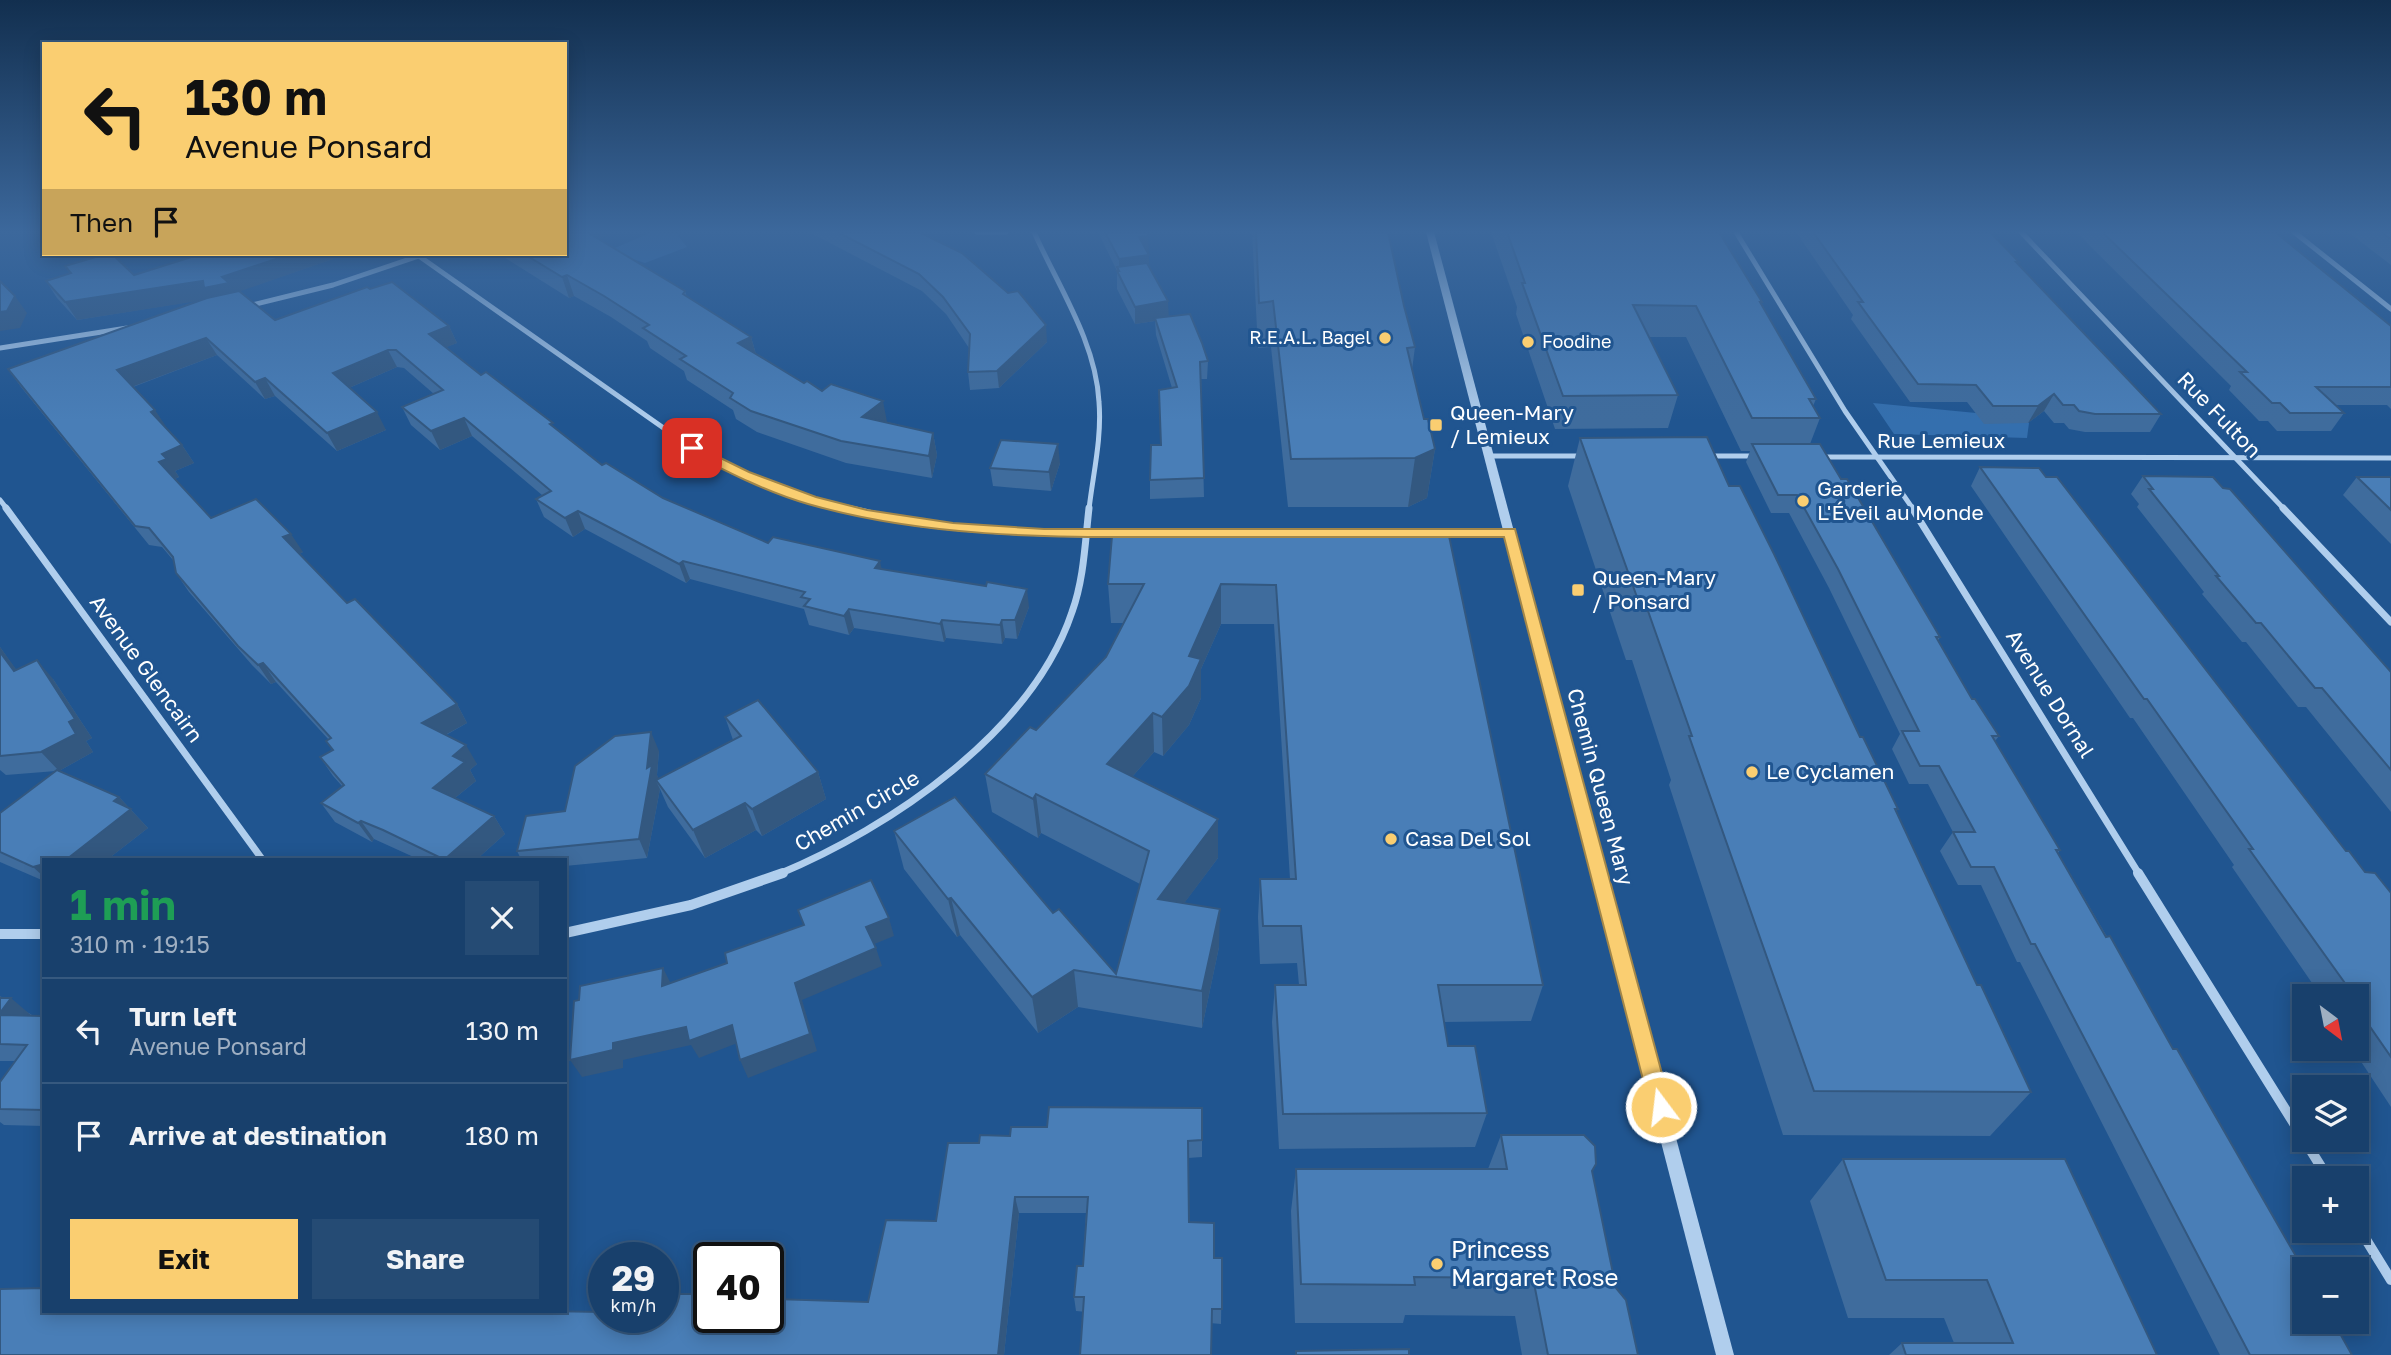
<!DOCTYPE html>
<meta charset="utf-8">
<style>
:root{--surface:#18406c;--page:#254b74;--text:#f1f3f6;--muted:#9fafc2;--line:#36597f;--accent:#face71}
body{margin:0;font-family:"Golos Text",sans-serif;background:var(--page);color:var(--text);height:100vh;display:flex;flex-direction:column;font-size:26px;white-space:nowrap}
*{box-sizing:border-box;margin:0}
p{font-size:23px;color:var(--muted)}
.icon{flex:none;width:38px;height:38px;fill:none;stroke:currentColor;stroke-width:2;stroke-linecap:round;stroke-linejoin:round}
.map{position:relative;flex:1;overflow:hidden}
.drawer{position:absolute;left:42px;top:858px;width:525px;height:455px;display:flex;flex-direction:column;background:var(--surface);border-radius:0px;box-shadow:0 4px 18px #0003,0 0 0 2px var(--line)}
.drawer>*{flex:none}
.top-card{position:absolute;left:42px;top:42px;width:525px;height:214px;border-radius:0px;box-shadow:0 4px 18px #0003,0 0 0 2px var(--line);background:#face71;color:#111;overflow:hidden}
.needle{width:46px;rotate:148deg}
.buttons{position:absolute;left:2292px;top:984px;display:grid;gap:14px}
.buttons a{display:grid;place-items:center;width:77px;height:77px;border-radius:0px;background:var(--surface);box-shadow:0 4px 18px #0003,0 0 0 2px var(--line);font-size:35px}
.speed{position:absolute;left:588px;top:1242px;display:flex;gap:14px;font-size:35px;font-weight:700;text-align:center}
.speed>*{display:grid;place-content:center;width:91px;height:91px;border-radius:50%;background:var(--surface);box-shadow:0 4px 18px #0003,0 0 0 2px var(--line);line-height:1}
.speed small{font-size:18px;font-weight:400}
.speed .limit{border:4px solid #111;border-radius:10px;background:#fff;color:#111}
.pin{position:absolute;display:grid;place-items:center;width:60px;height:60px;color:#fff;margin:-30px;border-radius:14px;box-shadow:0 4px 10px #0006}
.me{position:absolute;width:77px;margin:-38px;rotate:345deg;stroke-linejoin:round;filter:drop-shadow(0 0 5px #0008)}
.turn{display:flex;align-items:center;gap:24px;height:147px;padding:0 28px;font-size:32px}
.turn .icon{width:91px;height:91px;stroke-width:2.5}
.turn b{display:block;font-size:49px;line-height:60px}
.then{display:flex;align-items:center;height:66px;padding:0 28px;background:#0003;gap:14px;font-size:26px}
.round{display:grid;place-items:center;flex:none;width:74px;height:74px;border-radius:0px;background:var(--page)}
.head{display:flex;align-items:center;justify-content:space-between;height:119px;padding:0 28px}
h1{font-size:42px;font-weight:700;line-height:52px;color:#1e9e55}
.button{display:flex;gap:14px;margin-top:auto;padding:14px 28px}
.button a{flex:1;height:80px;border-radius:0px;background:var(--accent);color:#111;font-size:28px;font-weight:700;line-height:80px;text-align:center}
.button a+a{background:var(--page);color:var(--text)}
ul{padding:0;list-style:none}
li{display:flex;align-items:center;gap:21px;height:105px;padding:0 28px;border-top:2px solid var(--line)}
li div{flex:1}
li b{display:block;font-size:26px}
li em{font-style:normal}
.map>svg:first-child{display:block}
</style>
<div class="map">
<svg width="2391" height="1355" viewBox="0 0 2391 1355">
<rect width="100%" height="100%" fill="#205590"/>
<g fill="#346fae">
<path d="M652 232 679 234 678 236 687 247 645 263 608 251Z"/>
<path d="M1873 403 1976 413H2021L2029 423 2027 438 1894 434Z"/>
</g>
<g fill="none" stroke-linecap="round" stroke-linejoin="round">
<g stroke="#b0ceed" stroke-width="5">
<path d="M977 232H1006"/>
<path d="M1034 232C1058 286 1096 342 1099 402 1102 438 1093 474 1089 509"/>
<path d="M1736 232 1845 411 1913 509"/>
<path d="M2021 232 2284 509"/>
<path d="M2294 232 2391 309"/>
<path d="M416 254 692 448 744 475 811 500 854 509"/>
<path d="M248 306 333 285 419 256"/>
<path d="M0 348 127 328"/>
<path d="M1490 456H1584"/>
<path d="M1708 456H1755"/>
<path d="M1820 457 2391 458"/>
<path d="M0 500 7 509"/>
</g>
<g stroke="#b0ceed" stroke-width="7">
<path d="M6 508 262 859"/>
<path d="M846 508C872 513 898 521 924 524 1043 539 1165 533 1285 533"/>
<path d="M1912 508 2139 874"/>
<path d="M2283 508 2391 622"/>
<path d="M1441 533H1510"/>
<path d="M779 874C890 828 1032 732 1072 612 1084 579 1085 543 1089 508"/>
</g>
<g stroke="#b0ceed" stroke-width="10">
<path d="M2138 873 2328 1178"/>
<path d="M565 933 691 905 783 873"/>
<path d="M0 934H44"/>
<path d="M2357 1225 2391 1280"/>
</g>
<path fill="#b0ceed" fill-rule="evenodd" d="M1426 232H1434L1734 1355H1716Z"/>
</g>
<g fill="#3f6c9d">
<path d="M809 232H919L1047 342 999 388 970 390 968 372 969 348 946 314 922 291Z"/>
<path d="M1090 232H1147L1149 267 1169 317 1208 361 1207 379H1201L1204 497 1150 499V480L1161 445 1172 388 1156 335 1155 321 1135 324 1117 289V271L1098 232 1091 233Z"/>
<path d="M1252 232H1388L1404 306 1415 347 1412 370 1424 419 1435 449 1427 498 1408 507H1288L1271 347 1258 348Z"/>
<path d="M1491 232H1719L1762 302 1761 305 1816 399 1813 406 1820 418 1810 444 1841 479 1940 637 1938 641 1972 699 1999 736 1995 741 2060 850 2058 853 2352 1355H2220L2020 962H2017L1981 885H1958L1940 851 1953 832 1928 784H1909L1892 749 1900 734 1829 588 1789 513H1771L1746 462 1750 451H1741L1686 337H1649L1678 395 1668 428 1555 429 1516 314 1517 307Z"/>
<path d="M1796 232H1990L2019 262 2018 264 2161 414 2150 432H2085L2069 429 2064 423H2054L2044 411 2028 423 1984 424 1967 402H1910L1851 319 1853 315Z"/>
<path d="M2076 232H2275L2391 326V409L2387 405H2336L2344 413 2331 431H2277L2268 421H2259L2229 390 2231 386Z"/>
<path d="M2348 232H2391V265Z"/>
<path d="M599 239 685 291 687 297 751 337 756 354 804 383 822 391 887 422 933 433 937 455 932 478 846 463 757 432 736 419 733 410 687 380 684 371 650 348 647 341 611 317 574 296 569 298 499 254H565Z"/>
<path d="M201 254H337L338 255 332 257 333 259 239 291 275 320 370 289 449 326 457 343 446 347 481 375 556 429 602 465 663 498 768 543 881 569 1029 607 1017 639 1005 638 1002 644 946 638 944 642 854 628 849 635 809 625 804 609 690 579 686 583 585 529 573 537 544 517 536 499 542 495 472 436 440 450 411 425 402 407 434 394 404 368 397 367 349 388 386 430 337 451 275 396 265 399 217 355 133 387 166 428 182 445 194 463 175 471 179 477 175 479 211 518 303 552 299 554 347 603 457 704 467 723 446 735 477 764 470 770 476 781 455 798 494 816 505 834 477 859H418L374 839 372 842 335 822 321 803 342 786 333 776 320 757 332 750 326 741 329 740 276 682 271 684 252 665 189 592 176 573 173 560 162 547 149 545 21 387 8 369 201 300 77 320 57 298 46 281 70 273 65 266 134 275Z"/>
<path d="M1580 438 1729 486 1898 809 1896 812 1977 985 2031 1092 1990 1136 1783 1135 1669 785 1671 780 1632 660H1626L1568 486Z"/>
<path d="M1060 463 1051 491 993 486 990 468Z"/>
<path d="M1980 467 2346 851 2365 872 2391 893V1107L2352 1048H2357V996H2321L2232 867 2234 865 2133 718H2130L1971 486Z"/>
<path d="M2143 476 2391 672V812L2306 707H2298L2246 642H2242L2202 594 2204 592 2137 507 2139 504 2131 494Z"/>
<path d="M2357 477H2391V544L2343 495Z"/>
<path d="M1276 529 1543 985 1531 1021 1444 1022 1448 1046 1487 1113 1475 1147 1279 1149 1272 1022 1275 985H1299L1297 963 1260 964 1258 917 1260 879H1290L1274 624H1221L1201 669V698L1189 725 1163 756 1154 752 1132 777 1218 819V858L1184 903 1219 947 1202 1028 1078 1007 1038 1033 960 935 957 937 904 869 894 831 1053 913 1116 974 1140 884 1041 833 1038 838 992 812 985 774 1036 730 1106 657 1124 623H1111L1108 584 1276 537Z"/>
<path d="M0 647 16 670 53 679 92 738 86 741 93 752 59 771 119 797 148 828 108 859H44V881L0 862V813L56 771 6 775 0 770Z"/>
<path d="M725 717 818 772 826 799 762 836 756 830 705 858 668 807 660 789 647 858 565 866V859H521L517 851 565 811 659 751 657 775 658 779 733 740Z"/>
<path d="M0 996 32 1015 44 1016V1126L4 1125 0 1122V1082L15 1061H0Z"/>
<path d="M1202 1108V1157L1188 1158 1189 1222 1214 1258H1222L1221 1324 1076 1311 1074 1297 1083 1266 1086 1213H1019L1004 1355H0L709 1318 868 1302 936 1221 979 1143 1047 1127Z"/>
<path d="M1501 1135 1596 1164 1592 1173 1616 1288 1638 1355H1522L1515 1316 1405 1315 1403 1323H1295L1291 1211 1296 1169H1488Z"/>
<path d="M1843 1159 2157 1355H1889L1902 1343H1954L1944 1318H1848L1810 1201Z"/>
</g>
<g fill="#335880">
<path d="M579 232H618L583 245Z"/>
<path d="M1148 236 1149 253 1140 254 1139 237Z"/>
<path d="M291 254H337L338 255 332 257 333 259 235 293 211 299 77 320 65 302 222 277Z"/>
<path d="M1149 255V271L1119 276V259Z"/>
<path d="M567 275 574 296 569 298 562 277Z"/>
<path d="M15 296 27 313 20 328 0 331V312Z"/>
<path d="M1168 301 1169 319 1155 318V321L1135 324V307Z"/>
<path d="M1046 325 1047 342 999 388 997 371Z"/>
<path d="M449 326 457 343 437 351 429 334Z"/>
<path d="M751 337 757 358 738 343Z"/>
<path d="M206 338 217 355 129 388 117 370Z"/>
<path d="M388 350 397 367 342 391 333 373Z"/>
<path d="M265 378 275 396 265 399 255 382Z"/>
<path d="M2054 394 2044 411 2028 423 2038 406Z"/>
<path d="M883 401 887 422 862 417Z"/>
<path d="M155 410 167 428 151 412Z"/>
<path d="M377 412 386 430 337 451 327 433Z"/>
<path d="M464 418 472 436 440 450 431 431Z"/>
<path d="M933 433 937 455 932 478 929 456Z"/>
<path d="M1058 444 1060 463 1051 491 1049 472Z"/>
<path d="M182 445 194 463 175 471 179 477 172 480 159 462 162 454Z"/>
<path d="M1435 449 1427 498 1408 507 1415 458Z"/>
<path d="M578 511 585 529 573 537 565 518Z"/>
<path d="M291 534 303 552 295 556 283 537Z"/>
<path d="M683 561 690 579 686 583 679 564Z"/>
<path d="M880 561 884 580 875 568Z"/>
<path d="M1221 584V624L1201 669V698L1189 725 1163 756 1162 717Z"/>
<path d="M1027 589 1029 607 1017 639 1015 620Z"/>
<path d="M849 609 854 628 849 635 844 616Z"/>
<path d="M942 620 946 638 944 642 940 624Z"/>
<path d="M1002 620 1005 638 1002 644 1000 625Z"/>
<path d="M0 647 31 690 14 671 0 652Z"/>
<path d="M37 660 53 679 92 738 86 741 93 752 59 771 41 752 69 722Z"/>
<path d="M263 663 276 682 271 684 258 665Z"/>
<path d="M457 704 467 723 434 741 422 723Z"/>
<path d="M1153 713 1154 752 1109 803 1107 764Z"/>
<path d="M651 732 659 751 657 775 661 784 656 781 660 789 647 858 639 839Z"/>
<path d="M466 745 477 764 470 770 476 781 445 806 433 788 453 756Z"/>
<path d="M818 772 826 799 762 836 752 809Z"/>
<path d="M1036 794 1041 833 1038 838 1033 799Z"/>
<path d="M119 797 148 828 108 859H67L114 801Z"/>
<path d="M745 803 756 830 705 858 693 830Z"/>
<path d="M494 816 505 834 477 859H445Z"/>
<path d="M1218 819V858L1159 937 1158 899Z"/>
<path d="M361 821 374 839 372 842 358 823Z"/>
<path d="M44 864V877L33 867Z"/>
<path d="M951 898 960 935 957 937 948 899Z"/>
<path d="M1220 909 1219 947 1202 1028V991Z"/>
<path d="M889 918 894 936 872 945 866 927Z"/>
<path d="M876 948 882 966 802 1000 817 1051 748 1078 740 1060 795 983Z"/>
<path d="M663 968 672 986H662Z"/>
<path d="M1074 970 1078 1007 1038 1033 1032 997Z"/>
<path d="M0 996 8 1002 11 998 32 1016H0Z"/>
<path d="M732 1025 740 1042 699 1058 691 1045 623 1060V1068L582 1077 570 1060 613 1043 686 1027Z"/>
<path d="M1015 1197 1019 1213 1004 1355H998Z"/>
</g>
<g fill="#497eb7" stroke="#335880" stroke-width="2">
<path d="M565 232H587L685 291 683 294 751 337 738 343 804 383 807 381 822 391 831 384 883 401 862 417 933 433 929 456 841 441 751 411 730 398 733 393 680 359 686 356 643 328 649 325 604 296 567 275 562 277 524 254H565Z"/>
<path d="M837 232H919L962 253 1008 293 1018 291 1046 325 997 371 968 372 970 334 943 297 919 274Z"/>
<path d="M1105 232H1147L1148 236 1139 237 1149 255 1119 259Z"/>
<path d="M1256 232H1388L1404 306 1415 347 1407 348 1424 419H1428L1435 449 1415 458 1291 459 1273 301 1259 303Z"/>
<path d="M1507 232H1719L1762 302H1760L1816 399H1809L1820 418H1752L1696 306 1633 305 1678 395 1563 396 1522 283H1525Z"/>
<path d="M1813 232H1990L2019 262H2016L2161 414H2095L2079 411 2074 405H2063L2054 394 2038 406H1993L1976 385 1918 384 1858 302H1863Z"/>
<path d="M2102 232H2275L2391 326V387H2316L2344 413H2290L2280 403H2272L2240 372H2247Z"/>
<path d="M2381 232H2391V239Z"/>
<path d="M106 254H112L134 275 201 254H291L222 277 229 283 204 288 203 281 65 302 46 281 71 273 65 266Z"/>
<path d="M1147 263 1168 301 1135 307 1117 271H1119L1117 267Z"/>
<path d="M0 281 15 296 7 311 0 312Z"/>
<path d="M392 282 449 326 429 334 481 375 486 372 553 423 550 424 602 465 606 463 663 498 768 543 773 537 880 561 875 568 986 586 987 582 1027 589 1015 620H1002L1000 625 942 620 940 624 849 609 844 616 804 606 810 599 801 597 805 592 683 561 679 564 578 511 565 518 536 499 551 491 464 418 431 431 402 407 443 390 396 350H388L333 373 377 412 327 433 265 378 255 382 206 338 117 370 155 410 151 412 182 445 162 454 167 459 159 462 211 518 256 499 291 534 283 537 347 603 355 599 457 704 422 723 466 745 453 756 465 762 433 788 494 816 445 859H443L383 830 361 821 358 823 321 803 344 785 320 757 333 750 326 741 331 738 263 663 258 665 238 646 176 573 173 557 149 528 135 526 8 369 207 298 239 291 275 320 367 287 370 289Z"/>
<path d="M1190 314 1202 343 1208 361 1200 362 1204 478 1150 480 1151 445H1161L1159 390 1177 387 1155 318Z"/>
<path d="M1707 437 1729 486H1740L1774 554 1860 737H1863L1898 809H1895L1977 985H1981L2031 1092 1814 1091 1689 736H1692L1648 611H1642L1580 438Z"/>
<path d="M1001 440 1058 444 1049 472 990 468Z"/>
<path d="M1752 444H1820L1841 479H1847L1940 637H1936L1972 699H1975L1999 736H1992L2060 850H2056L2106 937 2110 936 2173 1049H2177L2305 1272V1321H2333L2352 1355H2250L2035 944H2031L1994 867H1971L1953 832H1975L1939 766H1920L1902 731H1919L1838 569 1797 495H1778Z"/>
<path d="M1980 467 2039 468 2046 477H2057L2346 851H2349L2365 872 2375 873 2391 893V1057L2357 1008V996H2349L2343 986H2347L2249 849H2253L2147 699H2144Z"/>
<path d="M2143 476 2213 477 2223 488 2230 489 2391 672V770L2322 688H2315L2261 623H2256L2216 576H2219L2149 489H2153Z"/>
<path d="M2357 477H2391V510Z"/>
<path d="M1276 529 1448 531 1543 985H1438L1448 1046H1475L1487 1113 1283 1114 1275 985H1306L1301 926H1263L1260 879H1296L1276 585 1221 584 1189 656 1201 659 1189 686 1162 717 1153 713 1107 764 1218 819 1158 899 1220 909 1202 991 1074 970 1032 997 951 898 948 899 894 831 955 797 1053 913 1059 909 1116 974 1149 851 1036 794 1033 799 985 774 1030 727 1036 730 1106 657 1144 584H1108L1112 536 1277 537Z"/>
<path d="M0 652 14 671 37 660 75 719 69 722 76 734 41 752 0 756Z"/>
<path d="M758 700 818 772 752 809 745 803 693 830 656 780 741 736 725 717Z"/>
<path d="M651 732 647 768 652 765 639 839 517 851 526 816 565 811 575 766 615 736Z"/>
<path d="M57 770 119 797 114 801 131 809 67 859H44V864L33 867 0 852V813Z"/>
<path d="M871 880 889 918 866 927 876 948 795 983 810 1034 740 1060 732 1025 689 1041 686 1027 613 1043V1050L570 1060 574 1001 579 1000 580 986 663 968 662 986 727 963 725 953 804 925 798 910Z"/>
<path d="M0 998H11L0 1013Z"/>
<path d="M0 1015 44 1016V1110L0 1109V1082L27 1045 0 1044Z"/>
<path d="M1049 1107 1202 1108V1140L1188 1141 1189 1222 1214 1223V1258H1222V1309H1212L1211 1355H1080L1084 1297H1074L1077 1266H1083L1088 1197H1015L998 1355H0V1289L44 1288V1311H544L604 1312V1318H663V1294H709V1308L707 1313H709V1318H768V1312H772L775 1299 868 1302 886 1220 936 1221 948 1143H979L980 1135 1010 1136 1011 1127H1047Z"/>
<path d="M1501 1135H1584L1595 1146 1596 1164 1592 1171 1616 1288 1626 1300 1638 1355H1548L1533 1278 1414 1277 1415 1285 1301 1284 1296 1169H1507Z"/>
<path d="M1843 1159H2065L2157 1355H1906L1902 1343H2013L1987 1280H1886Z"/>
<path d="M1409 1349V1355H1296V1351Z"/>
</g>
<linearGradient id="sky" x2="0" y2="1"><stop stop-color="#122f4f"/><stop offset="0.55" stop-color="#3c689c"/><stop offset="1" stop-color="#3c689c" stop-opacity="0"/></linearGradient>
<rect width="2391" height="421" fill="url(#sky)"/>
<path fill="#face71" stroke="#a28649" stroke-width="2" d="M692 444 749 472 816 497 867 510 953 523 1044 529H1515L1671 1107 1668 1114 1661 1117 1653 1114 1650 1107 1504 537C1400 537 1296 537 1192 537 1063 537 934 540 808 504 766 492 726 471 687 451L685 448Z"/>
<g fill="#face71" stroke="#205590" stroke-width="2.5">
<circle cx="1385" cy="338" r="7"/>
<circle cx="1528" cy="342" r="7"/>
<rect x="1429" y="418" width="14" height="14" rx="3.5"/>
<circle cx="1803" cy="501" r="7"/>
<rect x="1571" y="583" width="14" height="14" rx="3.5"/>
<circle cx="1752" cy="772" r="7"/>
<circle cx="1391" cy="839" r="7"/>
<circle cx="1437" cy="1264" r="7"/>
</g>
<g text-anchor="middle" stroke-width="6" stroke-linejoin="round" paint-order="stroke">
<g font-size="18" fill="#fff" stroke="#205590" text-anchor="end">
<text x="1371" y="344">R.E.A.L. Bagel</text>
<text x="1542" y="348" text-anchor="start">Foodine</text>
</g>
<g font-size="21" fill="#fff" stroke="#205590" text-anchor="start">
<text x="1450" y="420">Queen-Mary<tspan x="1450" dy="24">/ Lemieux</tspan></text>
<text x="1817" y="496">Garderie<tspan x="1817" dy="24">L'Éveil au Monde</tspan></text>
<text x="1592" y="585">Queen-Mary<tspan x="1592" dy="24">/ Ponsard</tspan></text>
<text x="1766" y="779">Le Cyclamen</text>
<text x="1405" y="846">Casa Del Sol</text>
</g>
<g font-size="21" fill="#fff" stroke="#205590">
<text transform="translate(2219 415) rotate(46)" y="7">Rue Fulton</text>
<text x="1941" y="448">Rue Lemieux</text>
<text transform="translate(146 669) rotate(54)" y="7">Avenue Glencairn</text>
<text transform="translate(2050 694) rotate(58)" y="7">Avenue Dornal</text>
<text transform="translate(1600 787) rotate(75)" y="7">Chemin Queen Mary</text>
<text transform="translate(857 811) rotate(-30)" y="7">Chemin Circle</text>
</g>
<g font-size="24" fill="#fff" stroke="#205590" text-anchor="start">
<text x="1451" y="1258">Princess<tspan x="1451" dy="28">Margaret Rose</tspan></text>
</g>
</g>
</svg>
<div class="buttons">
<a><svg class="needle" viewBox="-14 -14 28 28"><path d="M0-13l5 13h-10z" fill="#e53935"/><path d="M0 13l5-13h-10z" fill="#9fafc2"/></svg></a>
<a><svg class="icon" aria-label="layers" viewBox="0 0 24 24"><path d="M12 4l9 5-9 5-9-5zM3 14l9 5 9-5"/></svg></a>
<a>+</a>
<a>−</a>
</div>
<div class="speed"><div>29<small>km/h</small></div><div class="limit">40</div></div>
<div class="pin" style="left:692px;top:448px;background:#d93025"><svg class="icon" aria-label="arrive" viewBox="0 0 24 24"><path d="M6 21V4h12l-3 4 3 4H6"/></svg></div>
<svg class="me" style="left:1661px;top:1107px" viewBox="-20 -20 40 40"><circle r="17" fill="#face71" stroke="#fff" stroke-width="3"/><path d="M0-11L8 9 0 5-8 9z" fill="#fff"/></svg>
<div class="top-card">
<div class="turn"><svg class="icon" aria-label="left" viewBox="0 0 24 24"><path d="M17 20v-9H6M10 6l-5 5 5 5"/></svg><div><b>130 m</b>Avenue Ponsard</div></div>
<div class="then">Then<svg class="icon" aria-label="arrive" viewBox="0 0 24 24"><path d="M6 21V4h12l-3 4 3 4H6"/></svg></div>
</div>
<section class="drawer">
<div class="head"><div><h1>1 min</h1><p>310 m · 19:15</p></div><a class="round"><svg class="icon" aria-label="close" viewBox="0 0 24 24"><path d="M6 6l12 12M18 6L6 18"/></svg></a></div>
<ul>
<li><svg class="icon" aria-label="left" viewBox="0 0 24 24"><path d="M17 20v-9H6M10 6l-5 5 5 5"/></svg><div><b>Turn left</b><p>Avenue Ponsard</p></div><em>130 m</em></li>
<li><svg class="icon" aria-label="arrive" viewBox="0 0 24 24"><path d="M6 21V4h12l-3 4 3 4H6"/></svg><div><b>Arrive at destination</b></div><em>180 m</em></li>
</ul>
<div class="button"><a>Exit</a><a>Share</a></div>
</section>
</div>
